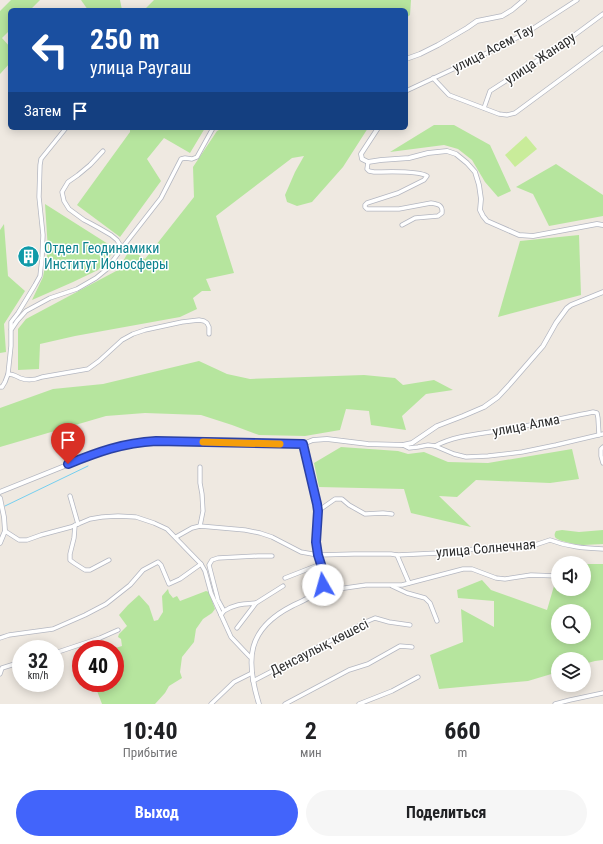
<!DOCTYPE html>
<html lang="ru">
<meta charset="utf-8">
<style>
:root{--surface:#fff;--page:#f6f6f6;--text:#202124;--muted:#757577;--accent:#4264fb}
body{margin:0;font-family:"Roboto Condensed",sans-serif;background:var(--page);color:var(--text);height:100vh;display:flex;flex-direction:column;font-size:15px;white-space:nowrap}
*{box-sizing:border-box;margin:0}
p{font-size:13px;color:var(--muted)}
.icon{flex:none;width:22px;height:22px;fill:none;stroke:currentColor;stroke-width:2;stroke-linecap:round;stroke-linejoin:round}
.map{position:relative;height:704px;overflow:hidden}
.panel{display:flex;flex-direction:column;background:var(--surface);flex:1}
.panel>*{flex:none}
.top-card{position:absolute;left:8px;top:8px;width:400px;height:122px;border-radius:6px;box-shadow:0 2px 10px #0003;background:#1a4fa0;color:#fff;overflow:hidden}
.buttons{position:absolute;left:551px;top:556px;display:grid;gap:8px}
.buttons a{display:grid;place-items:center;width:40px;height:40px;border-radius:50%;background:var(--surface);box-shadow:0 2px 10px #0003;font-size:20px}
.speed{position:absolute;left:12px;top:640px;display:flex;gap:8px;font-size:20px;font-weight:700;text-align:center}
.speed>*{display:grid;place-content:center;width:52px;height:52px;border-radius:50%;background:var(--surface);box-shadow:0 2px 10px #0003;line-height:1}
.speed small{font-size:10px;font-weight:400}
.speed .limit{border:6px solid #d22;background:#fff;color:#111}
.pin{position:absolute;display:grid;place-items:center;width:34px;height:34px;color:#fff;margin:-41px -17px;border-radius:50% 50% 50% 0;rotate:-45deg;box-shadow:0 0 4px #0007}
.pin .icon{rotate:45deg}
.me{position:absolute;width:44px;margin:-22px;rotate:353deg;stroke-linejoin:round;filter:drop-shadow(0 0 3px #0008)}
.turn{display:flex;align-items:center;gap:14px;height:84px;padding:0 16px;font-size:18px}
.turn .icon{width:52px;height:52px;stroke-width:2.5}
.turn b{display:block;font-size:28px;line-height:34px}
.then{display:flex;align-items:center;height:38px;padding:0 16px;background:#0003;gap:8px;font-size:15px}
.eta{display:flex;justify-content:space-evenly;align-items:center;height:68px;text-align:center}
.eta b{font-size:24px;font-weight:700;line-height:28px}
.action{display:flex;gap:8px;margin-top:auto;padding:8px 16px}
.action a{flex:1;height:46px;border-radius:24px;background:var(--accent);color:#fff;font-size:16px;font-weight:700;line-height:46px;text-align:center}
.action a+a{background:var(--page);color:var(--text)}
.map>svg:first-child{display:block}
</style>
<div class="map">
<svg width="603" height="704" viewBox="0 0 603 704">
<rect width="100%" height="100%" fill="#efe9e1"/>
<g fill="#b6e59e" fill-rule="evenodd">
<path d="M11 0H40L30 10H10V30L2 38 10 47V63L0 74V11Z"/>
<path d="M81 0H120L122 10H88Z"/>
<path d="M154 0H411L410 15 406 18V10H144Z"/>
<path d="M434 125H454L490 145 511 191 498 197 485 182 472 160 458 149 444 145 390 152Z"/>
<path d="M130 128H205L190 153 164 138 147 159 161 181 120 237 77 205 130 132Z"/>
<path d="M223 128H368L343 167 312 202 297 206 287 202 285 195 295 172 304 156 292 158 216 216 234 273 206 279 211 291H202L193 298 197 309 180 317 75 336 40 344 39 369 18 370V329L26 319 118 270 130 249 145 259 194 197 193 167 217 131Z"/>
<path d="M556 164 603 195V216L549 226 533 194 516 187Z"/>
<path d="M45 204 116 249 98 270 73 282 32 300 43 277 48 250Z"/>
<path d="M4 224 8 276 25 291 4 324 6 352 0 353V230Z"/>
<path d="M579 235 581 295 498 317 520 241Z"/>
<path d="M199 361 227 374 250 379 364 375 395 378 403 385 434 380 453 390 426 394 402 416 406 430 371 425 369 411 346 409 340 430 305 436 259 435 232 425 201 415 145 413 106 416 0 447V408L53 389 103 384Z"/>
<path d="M341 447 398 451 408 454 424 452 448 462 488 463 572 449 579 479 550 483 476 480 457 497 439 496 471 527 411 513 404 489 319 487 314 463Z"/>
<path d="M562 530 579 532 603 530V544C596 544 590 545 583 545 578 545 557 541 555 537 554 534 555 533 556 531Z"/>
<path d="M584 564H603V660L595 661 584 664V659H558V672L528 681 439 689 430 655 463 642 461 609 494 627V601L458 598 457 590 482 580 491 590 547 610 554 586H558V589H584V582L590 577 584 569ZM558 611H584V637H558Z"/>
<path d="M168 589 169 593 173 598 177 596 180 601 206 591 209 592 215 609 212 613 203 619 196 629 194 642 182 657 180 672 182 678 169 686 165 693 155 704H102L94 683H115V649H112L122 646 121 639 118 637 119 634 127 626 119 615 128 605 139 595 149 606 154 621 158 620 163 612 162 596Z"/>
</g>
<path fill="#c9ec9a" d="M526 136 537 149 515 167 505 155Z"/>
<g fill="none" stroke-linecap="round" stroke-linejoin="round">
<path stroke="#75cff0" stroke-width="1" d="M5 506 88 466"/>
<defs>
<g id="minor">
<path d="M433 78 449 95 499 114 507 115 515 113 603 48"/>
<path d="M406 91 479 57 526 33 577 0"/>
<path d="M484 108 490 91 557 48 603 14"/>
<path d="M103 151 90 165 78 175 68 182 62 192 64 201 69 209 84 220 88 222 99 228 111 235 117 240 122 248"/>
<path d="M368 162 367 169 369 171 374 172C385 172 418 170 427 176L424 180 398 193 367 203 365 205V207L367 209H399L431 203C438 204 443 205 442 213L438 216 415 218 402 225"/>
<path d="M11 329V322L18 313 35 285 40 276 42 258 43 235 39 197 40 165 41 159 66 128"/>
<path d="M8 374C13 374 16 376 20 378 28 381 35 380 42 377L88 369 99 361 122 340 133 334 145 330 182 322 199 320 204 321 207 323 209 327V334"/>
<path d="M0 387H2L5 382 8 374 11 346V330L17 321 26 311 50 298 77 289 96 278 107 269 122 248 161 198 181 159 185 158 192 159 197 157 213 128"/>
<path d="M403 445 409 448 418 447 428 445 435 446 454 454 466 457 488 456 522 452 556 445 603 434"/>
<path d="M435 446C456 435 480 434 503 430 533 425 563 418 593 412L597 413 598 418 599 435"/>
<path d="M603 447 601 449V456L603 463"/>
<path d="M70 496 78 524"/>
<path d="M318 511 335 499H342L349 505 365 514 383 513 392 514"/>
<path d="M75 525 74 538 70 554V560L74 563 85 570H90L109 560"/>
<path d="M200 526 203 511 202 494 200 483V467"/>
<path d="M5 531 19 540H27L41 535 71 527 90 519 102 517 118 516 136 517 154 523 167 529 201 564 205 571 211 593 231 637 250 657"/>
<path d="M176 537 192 528 200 526 245 530 260 533 272 537 301 552 318 555 354 554H391L397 555"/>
<path d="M285 578 321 564"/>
<path d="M409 583 397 555 439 553 502 546H528L535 545 550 540C568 547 584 548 603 549"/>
<path d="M392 586 407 593 425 598 430 603 437 621"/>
<path d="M317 592 366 585H402L463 569H472L496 578 505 579 531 575 558 576"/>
<path d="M256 603 283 586"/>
<path d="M224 611C235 604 243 604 256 603L237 628"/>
<path d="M221 615 224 611 218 600 209 565 212 560 218 558 258 556H272"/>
<path d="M0 638 9 635 53 629 85 615 106 604 130 585 143 570 158 562 161 565 169 584 180 579 201 564"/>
<path d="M55 653 100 638 118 630"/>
<path d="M0 674 2 668 21 662"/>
<path d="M253 681 368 621 375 618 389 622 410 625"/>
<path d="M211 704 234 682 252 673"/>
<path d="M285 704 349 670 368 664 400 646 412 647"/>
<path d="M359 704 392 691 418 677"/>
<path d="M555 704 570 700 603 693"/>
</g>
<g id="tertiary">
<path d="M406 59 420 54 438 45 467 28 477 21 502 16 512 10 524 0"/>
<path d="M378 128 361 154 362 159 368 162 381 160 409 158 428 153 447 151 456 154 467 163 475 172 479 185 481 199 480 210 483 216 487 221 519 235 533 236 597 224 603 225"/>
<path d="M0 492 102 451 119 446 130 444 156 441 297 444H303L313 440 327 439 368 444 403 445 412 443 437 426 463 416 484 407 498 397 510 384 543 346 556 323 567 308 571 305 603 292"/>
<path d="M0 498 4 517 5 531 0 543"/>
<path d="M259 704C245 659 247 629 292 606 302 601 316 596 322 586 327 578 320 564 318 556 315 539 319 522 317 504L303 444"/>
</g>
</defs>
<use href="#minor" stroke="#b4b7c1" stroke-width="5"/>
<use href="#tertiary" stroke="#b4b7c1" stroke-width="5.5"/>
<use href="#minor" stroke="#fff" stroke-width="3.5"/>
<use href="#tertiary" stroke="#fff" stroke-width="4"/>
</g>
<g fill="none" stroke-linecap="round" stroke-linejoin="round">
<defs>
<path id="route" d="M68 464C98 452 122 443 156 441L303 444 317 504 318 511 316 542 318 555 324 574 323 585"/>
</defs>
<use href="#route" stroke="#2b41a3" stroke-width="10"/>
<use href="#route" stroke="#4264fb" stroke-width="7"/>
<path stroke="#f59e0b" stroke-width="7" d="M203 442 280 444"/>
</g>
<defs>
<symbol id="building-disc" viewBox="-11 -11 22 22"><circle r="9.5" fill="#0f9aa8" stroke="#fff"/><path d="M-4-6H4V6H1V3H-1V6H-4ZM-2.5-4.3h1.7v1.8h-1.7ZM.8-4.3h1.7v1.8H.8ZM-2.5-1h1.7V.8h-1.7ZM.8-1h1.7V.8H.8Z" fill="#fff"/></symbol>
</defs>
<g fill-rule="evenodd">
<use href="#building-disc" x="16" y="244" width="25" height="25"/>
</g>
<g text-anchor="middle" stroke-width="3" stroke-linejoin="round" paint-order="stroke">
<g font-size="14" fill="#2e2e2e" stroke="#fff">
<text transform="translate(493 48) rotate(-27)" y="5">улица Асем Тау</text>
<text transform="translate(540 58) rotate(-34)" y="5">улица Жанару</text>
<text transform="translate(526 425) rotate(-11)" y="5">улица Алма</text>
<text transform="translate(486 548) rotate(-5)" y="5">улица Солнечная</text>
<text transform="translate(319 647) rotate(-27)" y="5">Денсаулық көшесі</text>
</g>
<g font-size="14" fill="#0d838f" stroke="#fff" text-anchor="start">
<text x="44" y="253">Отдел Геодинамики<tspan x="44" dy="16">Институт Ионосферы</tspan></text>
</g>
</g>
</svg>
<div class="buttons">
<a><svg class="icon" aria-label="sound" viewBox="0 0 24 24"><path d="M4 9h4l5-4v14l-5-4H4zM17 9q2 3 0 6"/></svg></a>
<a><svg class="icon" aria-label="search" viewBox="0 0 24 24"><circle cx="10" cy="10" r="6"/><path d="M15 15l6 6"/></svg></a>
<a><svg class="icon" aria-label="layers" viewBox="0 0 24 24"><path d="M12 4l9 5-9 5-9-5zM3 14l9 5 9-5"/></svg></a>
</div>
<div class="speed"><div>32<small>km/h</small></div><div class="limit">40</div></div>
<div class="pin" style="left:68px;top:464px;background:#d93025"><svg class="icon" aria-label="arrive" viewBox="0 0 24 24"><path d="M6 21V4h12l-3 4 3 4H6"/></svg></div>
<svg class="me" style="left:323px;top:585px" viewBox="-20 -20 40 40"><circle r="19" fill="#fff"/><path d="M0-13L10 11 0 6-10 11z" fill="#4264fb"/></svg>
<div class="top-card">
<div class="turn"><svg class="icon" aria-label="left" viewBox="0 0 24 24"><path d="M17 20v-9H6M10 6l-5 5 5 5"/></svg><div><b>250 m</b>улица Раугаш</div></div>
<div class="then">Затем<svg class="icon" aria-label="arrive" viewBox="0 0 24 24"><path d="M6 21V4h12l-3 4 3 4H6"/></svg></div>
</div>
</div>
<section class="panel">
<div class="eta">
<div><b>10:40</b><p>Прибытие</p></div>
<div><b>2</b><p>мин</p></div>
<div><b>660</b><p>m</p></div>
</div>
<div class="action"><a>Выход</a><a>Поделиться</a></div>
</section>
